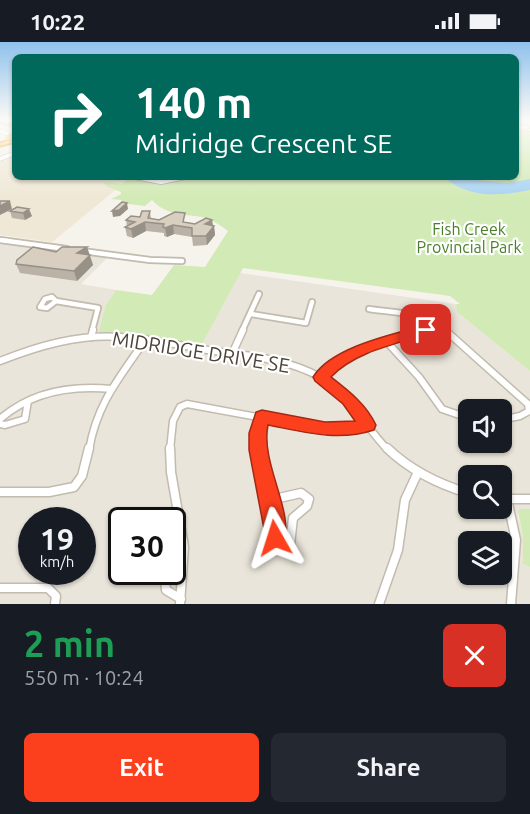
<!DOCTYPE html>
<meta charset="utf-8">
<style>
:root{--surface:#171b24;--page:#242831;--text:#f1f3f6;--muted:#9ea1a6;--accent:#fc3f1d}
body{margin:0;font-family:Ubuntu,sans-serif;background:var(--page);color:var(--text);height:100vh;display:flex;flex-direction:column;font-size:22px;white-space:nowrap}
*{box-sizing:border-box;margin:0}
p{font-size:20px;color:var(--muted)}
.icon{flex:none;width:33px;height:33px;fill:none;stroke:currentColor;stroke-width:2;stroke-linecap:round;stroke-linejoin:round}
.map{position:relative;height:562px;overflow:hidden}
.panel{display:flex;flex-direction:column;background:var(--surface);flex:1}
.panel>*{flex:none}
.guide{position:absolute;left:12px;top:12px;width:507px;height:126px;border-radius:9px;box-shadow:0 2px 4px #0004;background:#00695c;color:#fff;overflow:hidden}
.buttons{position:absolute;left:458px;top:357px;display:grid;gap:12px}
.buttons a{display:grid;place-items:center;width:54px;height:54px;border-radius:9px;background:var(--surface);box-shadow:0 2px 4px #0004;font-size:30px}
.speed{position:absolute;left:18px;top:465px;display:flex;gap:12px;font-size:30px;font-weight:700;text-align:center}
.speed>*{display:grid;place-content:center;width:78px;height:78px;border-radius:50%;background:var(--surface);box-shadow:0 2px 4px #0004;line-height:1}
.speed small{font-size:15px;font-weight:400}
.speed .limit{border:3px solid #111;border-radius:9px;background:#fff;color:#111}
.pin{position:absolute;display:grid;place-items:center;width:51px;height:51px;color:#fff;margin:-26px;border-radius:12px;box-shadow:0 3px 9px #0006}
.me{position:absolute;width:66px;margin:-33px;rotate:354deg;stroke-linejoin:round;filter:drop-shadow(0 0 4px #0008)}
.turn{display:flex;align-items:center;gap:21px;height:126px;padding:0 24px;font-size:27px}
.turn .icon{width:78px;height:78px;stroke-width:2.5}
.turn b{display:block;font-size:42px;line-height:51px}
.round{display:grid;place-items:center;flex:none;width:63px;height:63px;border-radius:9px;background:var(--page)}
.summary{display:flex;align-items:center;justify-content:space-between;height:102px;padding:0 24px}
h1{font-size:36px;font-weight:700;line-height:45px;color:#1e9e55}
.button{display:flex;gap:12px;margin-top:auto;padding:12px 24px}
.button a{flex:1;height:69px;border-radius:9px;background:var(--accent);color:#fff;font-size:24px;font-weight:700;line-height:69px;text-align:center}
.button a+a{background:var(--page);color:var(--text)}
.status{display:flex;justify-content:space-between;align-items:center;height:42px;padding:0 30px;background:var(--surface);direction:ltr}
.status svg{height:16px;fill:currentColor}
.map>svg:first-child{display:block}
</style>
<div class="status"><b>10:22</b><svg viewBox="0 0 49 12"><path d="M0 12V9h3v3zM5 12V6h3v6zM10 12V3h3v9zM15 12V0h3v12zM26 1h20v11H26zM47 4h2v5h-2z"/></svg></div>
<div class="map">
<svg width="530" height="562" viewBox="0 0 530 562">
<rect width="100%" height="100%" fill="#f6f3ec"/>
<path fill="#eae5da" fill-rule="evenodd" d="M0 200 108 215 81 242 116 248 106 263 101 292 145 294 201 304 240 231 456 262 457 270 530 329V467H520L518 473 523 495V522L530 525V562H0ZM468 368H501V400H468ZM468 434H501V466H468ZM32 478H82V530H32ZM122 478H172V530H122ZM468 500H501V532H468Z"/>
<path fill="#efe8d6" d="M15 113V135L129 137 52 200 0 193V118Z"/>
<g fill="#d2eab5">
<path d="M516 87 530 89V329L457 270 456 262H460L450 254 243 226 201 304 145 294 101 292 99 289 106 263 116 248 152 253 174 223 205 225 228 189C220 183 211 177 202 175 182 172 166 173 152 158L145 164 120 161 122 158 111 157 121 152V150L108 145 103 140 122 142 128 137 124 135H516Z"/>
<path d="M520 467H530V525L523 522V495L518 469Z"/>
</g>
<path fill="#a9d4f2" d="M444 135 508 141 530 137V148C500 154 469 157 444 135Z"/>
<g fill="none" stroke-linecap="round" stroke-linejoin="round">
<defs>
<path id="minor-far4" d="M526 78 517 84 526 86 530 81"/>
<g id="minor-far3">
<path d="M135 135 161 140 185 135"/>
<path d="M0 198 10 199"/>
</g>
<g id="minor-far2">
<path d="M0 198 67 207"/>
<path d="M82 209 150 218 182 219"/>
<path d="M52 255 56 259 47 266 40 265 45 257Z"/>
<path d="M56 259 98 266 92 289"/>
<path d="M369 267C397 271 425 270 447 289"/>
<path d="M251 272 306 281 312 260"/>
<path d="M242 289 259 252"/>
<path d="M417 289 439 283"/>
</g>
<g id="minor-far1">
<path d="M445 288 528 362 529 369 520 374 501 378"/>
<path d="M91 295 93 288"/>
<path d="M387 300 419 335 442 367 468 376"/>
<path d="M232 312 243 288"/>
<path d="M0 319C38 304 78 292 120 295 152 297 183 304 214 309 250 314 288 317 320 335 351 352 364 384 388 408"/>
<path d="M321 335C350 309 385 299 422 288"/>
<path d="M0 377C31 350 72 343 112 347"/>
<path d="M0 382 5 383 25 377 28 359"/>
<path d="M89 408C97 361 120 335 146 297"/>
<path d="M170 408 173 379 180 365 187 362 306 384 350 386 368 383"/>
<path d="M259 408 262 375"/>
</g>
<g id="minor">
<path d="M170 406 171 430 184 505 180 562"/>
<path d="M259 406 272 470 275 502 280 507H285L290 503 293 476 307 464 309 457 301 451 270 458"/>
<path d="M387 406C410 428 438 442 468 451"/>
<path d="M0 450H49L74 445 82 434 89 406"/>
<path d="M501 457H530"/>
<path d="M507 457 516 498 511 562"/>
<path d="M172 505 183 499"/>
<path d="M164 530 166 548 181 557"/>
<path d="M0 546H48L56 554 55 562"/>
<path d="M379 562 398 508 405 458 418 430"/>
</g>
<g id="tertiary">
<path d="M0 89 15 95"/>
<path d="M0 117 15 111"/>
</g>
<path id="secondary" d="M516 85 530 87V89L516 87Z"/>
<path id="motorway" d="M13 97H15V100L0 104V101Z"/>
</defs>
<use href="#minor-far4" stroke="#c2bbae" stroke-width="4.5"/>
<use href="#minor-far3" stroke="#c2bbae" stroke-width="6"/>
<use href="#minor-far2" stroke="#c2bbae" stroke-width="8"/>
<use href="#minor-far1" stroke="#c2bbae" stroke-width="9"/>
<use href="#minor" stroke="#c2bbae" stroke-width="11"/>
<use href="#tertiary" stroke="#c2bbae" stroke-width="5"/>
<use href="#secondary" stroke="#d6c79b" stroke-width="2"/>
<use href="#motorway" stroke="#e0a43c" stroke-width="3"/>
<use href="#minor-far4" stroke="#fff" stroke-width="3"/>
<use href="#minor-far3" stroke="#fff" stroke-width="4"/>
<use href="#minor-far2" stroke="#fff" stroke-width="4.5"/>
<use href="#minor-far1" stroke="#fff" stroke-width="6"/>
<use href="#minor" stroke="#fff" stroke-width="8"/>
<use href="#tertiary" stroke="#fff" stroke-width="4"/>
<use href="#secondary" fill="#fff3cd" fill-rule="evenodd"/>
<use href="#motorway" fill="#ffcf6e" fill-rule="evenodd"/>
<path stroke="#9a9a9a" stroke-width="1.5" stroke-dasharray="4 4" stroke-linecap="butt" d="M0 81 12 78"/>
<defs>
<path id="motorway-bridge" d="M8 96 15 94"/>
</defs>
<use href="#motorway-bridge" stroke="#e0a43c" stroke-width="6" stroke-linecap="butt"/>
<use href="#motorway-bridge" stroke="#ffcf6e" stroke-width="4.5"/>
</g>
<g fill="#bab2a6">
<path d="M1 78H15V84L13 85 3 84Z"/>
<path d="M17 165 32 174 25 178 12 176 10 169Z"/>
<path d="M150 169 151 177 195 182 212 178 213 184H214L215 193 207 203 193 204 192 195 174 192 167 195 164 194V191L146 189 133 196 127 194 125 185 127 184 126 178 140 175Z"/>
<path d="M87 205 93 223 77 239 20 231 16 222Z"/>
</g>
<g fill="#979187">
<path d="M11 78H15V84L13 85Z"/>
<path d="M10 159 12 167 0 173V164Z"/>
<path d="M127 161 128 167 120 174 113 175 112 169Z"/>
<path d="M29 167 32 174 25 178 23 171Z"/>
<path d="M212 178 213 186 214 184 215 193 207 203 205 182Z"/>
<path d="M145 180 146 189 133 196 131 187Z"/>
<path d="M173 183 174 192 167 195 165 186Z"/>
<path d="M87 205 93 223 77 239 74 229 77 211Z"/>
</g>
<g fill="#d8cfc1" stroke="#979187" stroke-width="1.5">
<path d="M0 159H10L0 164Z"/>
<path d="M122 160 127 161 119 168 112 169Z"/>
<path d="M17 165 29 167 23 171 10 169Z"/>
<path d="M142 169H150L148 176 159 178 175 170 185 171 183 180 195 182 206 176 212 178 205 182 214 184 206 194H192V186L173 183 165 186 163 185 164 182 145 180 131 187 125 185 135 180 126 178 131 174 140 175Z"/>
<path d="M33 205 56 210 62 205H87L77 211 90 213 74 229 16 222 17 218Z"/>
</g>
<linearGradient id="sky" x2="0" y2="1"><stop stop-color="#8fc1ec"/><stop offset="0.5" stop-color="#fbfaf6"/><stop offset="1" stop-color="#fbfaf6" stop-opacity="0"/></linearGradient>
<rect width="530" height="156" fill="url(#sky)"/>
<path fill="#fc3f1d" stroke="#a42913" stroke-width="1.5" d="M426 283 433 288 431 291C397 302 356 309 331 335 349 349 366 362 376 383L374 388C338 400 304 390 268 383 260 422 296 471 283 503L275 506 267 503 249 408V391L256 370 262 368 325 380 355 379 343 362 315 339 313 335C331 305 393 292 426 283Z"/>
<g text-anchor="middle" stroke-width="4.5" stroke-linejoin="round" paint-order="stroke">
<g font-size="16" fill="#4a7f2a" stroke="#fff">
<text x="469" y="193">Fish Creek<tspan x="469" dy="18">Provincial Park</tspan></text>
</g>
<g font-size="20" fill="#4b4439" stroke="#fff">
<text transform="translate(201 310) rotate(9)" y="7">MIDRIDGE DRIVE SE</text>
</g>
</g>
</svg>
<div class="buttons">
<a><svg class="icon" aria-label="sound" viewBox="0 0 24 24"><path d="M4 9h4l5-4v14l-5-4H4zM17 9q2 3 0 6"/></svg></a>
<a><svg class="icon" aria-label="search" viewBox="0 0 24 24"><circle cx="10" cy="10" r="6"/><path d="M15 15l6 6"/></svg></a>
<a><svg class="icon" aria-label="layers" viewBox="0 0 24 24"><path d="M12 4l9 5-9 5-9-5zM3 14l9 5 9-5"/></svg></a>
</div>
<div class="speed"><div>19<small>km/h</small></div><div class="limit">30</div></div>
<div class="pin" style="left:426px;top:288px;background:#d93025"><svg class="icon" aria-label="arrive" viewBox="0 0 24 24"><path d="M6 21V4h12l-3 4 3 4H6"/></svg></div>
<svg class="me" style="left:275px;top:496px" viewBox="-20 -20 40 40"><path d="M0-17L14 15 0 8-14 15z" fill="#fc3f1d" stroke="#fff" stroke-width="4"/></svg>
<div class="guide">
<div class="turn"><svg class="icon" aria-label="right" viewBox="0 0 24 24"><path d="M7 20v-9h11M14 6l5 5-5 5"/></svg><div><b>140 m</b>Midridge Crescent SE</div></div>
</div>
</div>
<section class="panel">
<div class="summary"><div><h1>2 min</h1><p>550 m · 10:24</p></div><a class="round" style="background:#d93025;color:#fff"><svg class="icon" aria-label="close" viewBox="0 0 24 24"><path d="M6 6l12 12M18 6L6 18"/></svg></a></div>
<div class="button"><a>Exit</a><a>Share</a></div>
</section>
